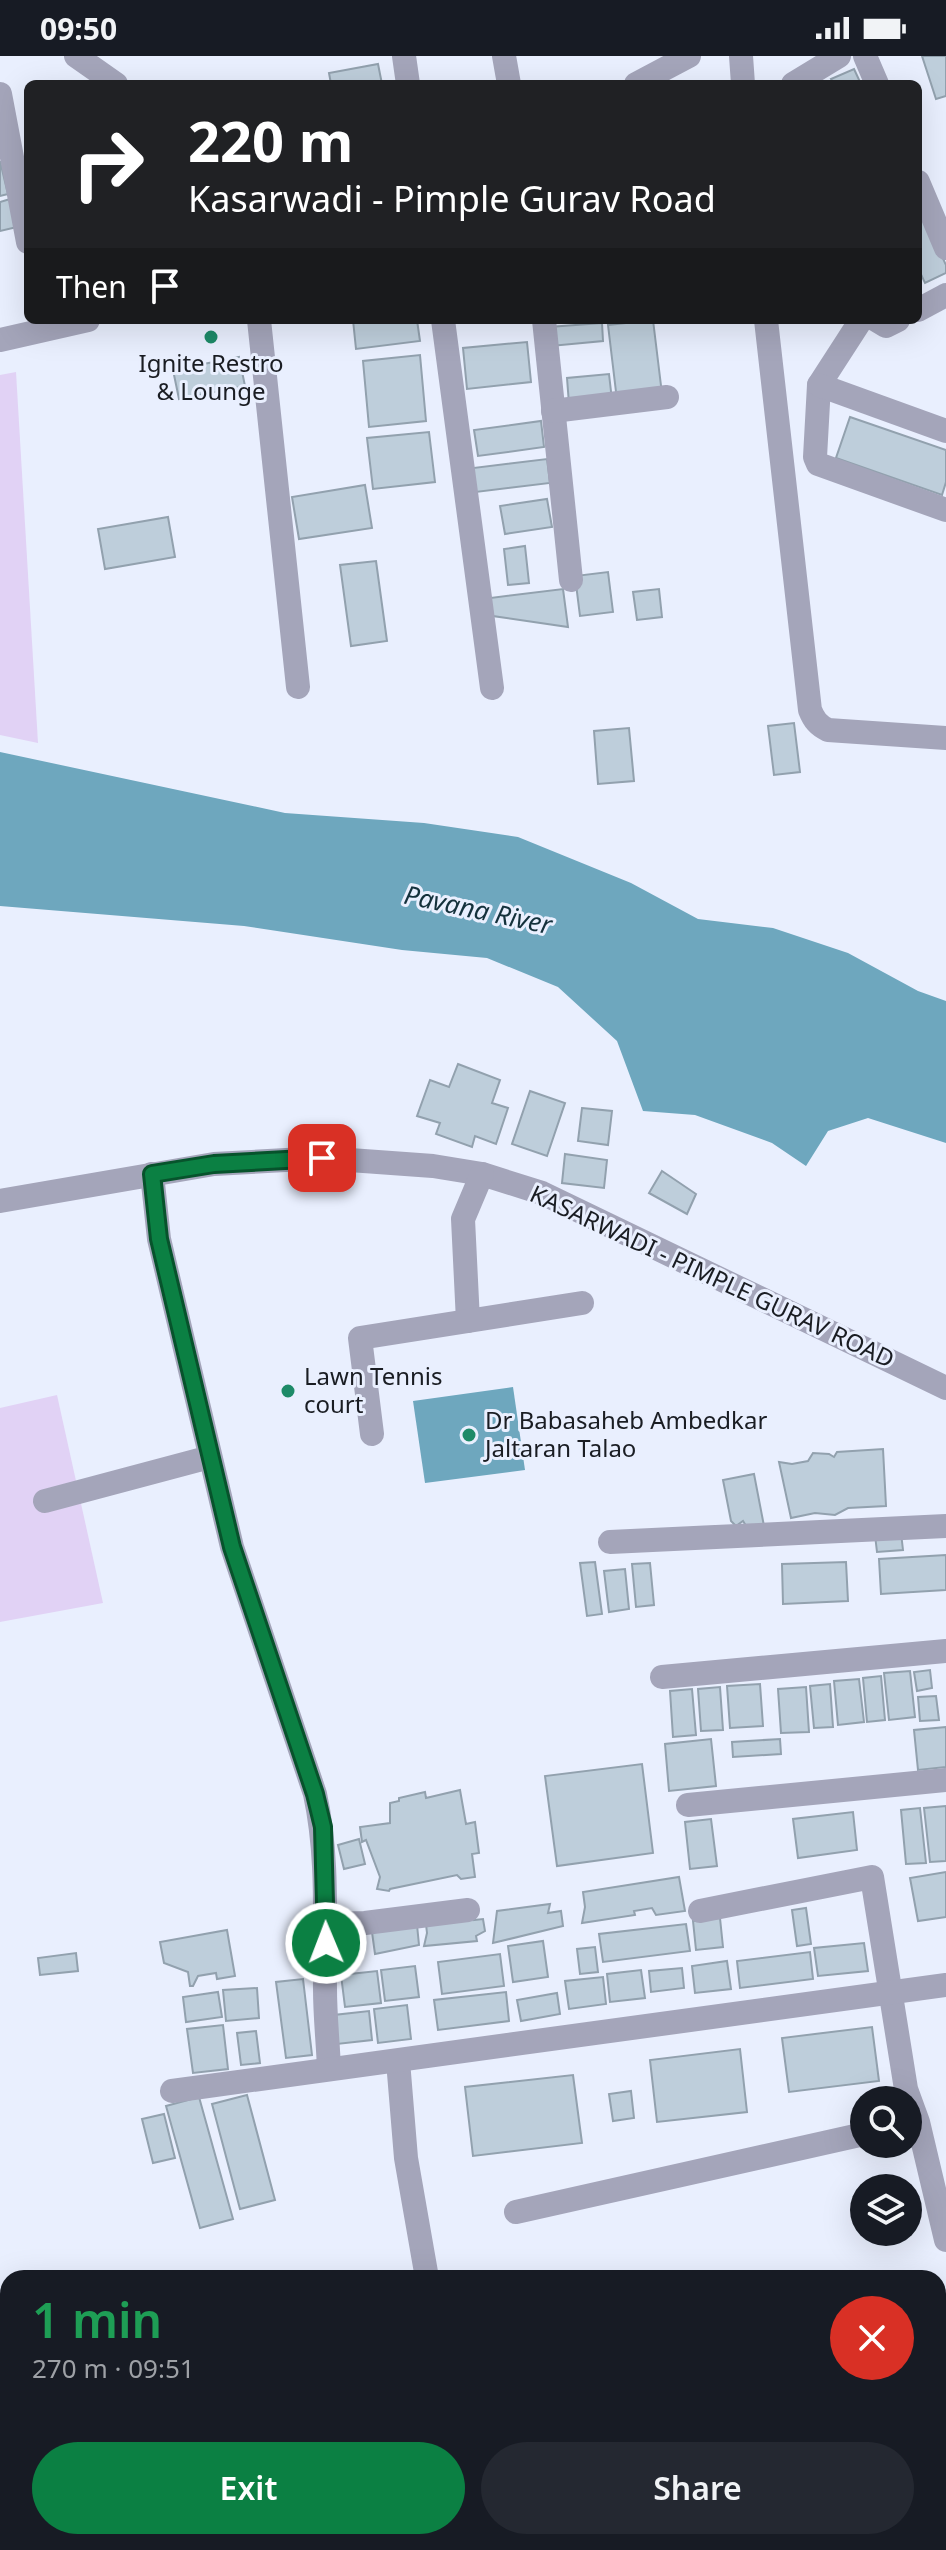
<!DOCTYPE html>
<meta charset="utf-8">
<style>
:root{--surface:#171b24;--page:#242831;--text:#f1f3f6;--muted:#9ea1a6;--accent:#0b8043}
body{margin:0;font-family:"Noto Sans",sans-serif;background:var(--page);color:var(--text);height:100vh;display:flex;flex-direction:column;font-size:30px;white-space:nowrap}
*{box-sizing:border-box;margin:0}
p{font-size:26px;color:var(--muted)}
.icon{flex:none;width:44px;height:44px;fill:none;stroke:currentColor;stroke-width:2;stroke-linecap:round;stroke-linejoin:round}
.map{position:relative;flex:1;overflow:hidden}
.details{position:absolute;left:0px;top:2214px;width:946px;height:280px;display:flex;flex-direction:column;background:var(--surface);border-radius:24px 24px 0 0;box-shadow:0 8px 32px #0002}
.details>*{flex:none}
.guide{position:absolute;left:24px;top:24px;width:898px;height:244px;border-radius:12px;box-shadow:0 8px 32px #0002;background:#202124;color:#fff;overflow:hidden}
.fabs{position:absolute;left:850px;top:2030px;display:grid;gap:16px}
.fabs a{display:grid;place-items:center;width:72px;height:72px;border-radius:50%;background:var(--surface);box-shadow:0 8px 32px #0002;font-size:40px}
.pin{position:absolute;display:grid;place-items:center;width:68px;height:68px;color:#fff;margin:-34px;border-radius:16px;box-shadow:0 4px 12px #0006}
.me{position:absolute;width:88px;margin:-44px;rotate:359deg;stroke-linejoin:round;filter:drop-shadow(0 0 6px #0008)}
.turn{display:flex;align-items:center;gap:28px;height:168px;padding:0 32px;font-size:36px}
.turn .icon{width:104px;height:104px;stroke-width:2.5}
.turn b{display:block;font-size:56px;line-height:68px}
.then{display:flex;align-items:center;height:76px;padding:0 32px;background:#0003;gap:16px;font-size:30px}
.round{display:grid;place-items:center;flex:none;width:84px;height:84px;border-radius:42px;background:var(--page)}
.head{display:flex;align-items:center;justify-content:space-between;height:136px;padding:0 32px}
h1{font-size:48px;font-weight:600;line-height:60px;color:#1e9e55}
.action{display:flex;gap:16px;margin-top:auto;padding:16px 32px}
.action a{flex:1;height:92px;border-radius:48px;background:var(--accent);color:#fff;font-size:32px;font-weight:600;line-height:92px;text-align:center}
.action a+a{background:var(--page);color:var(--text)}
.status{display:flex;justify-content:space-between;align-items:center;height:56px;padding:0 40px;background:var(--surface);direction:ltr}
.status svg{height:22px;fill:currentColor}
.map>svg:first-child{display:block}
</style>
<div class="status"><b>09:50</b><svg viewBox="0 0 49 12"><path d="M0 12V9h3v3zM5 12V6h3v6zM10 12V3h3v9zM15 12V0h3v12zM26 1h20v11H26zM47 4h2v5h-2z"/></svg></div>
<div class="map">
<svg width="946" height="2494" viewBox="0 0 946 2494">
<rect width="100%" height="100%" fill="#e9effe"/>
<g fill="#e1d2f5">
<path d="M16 316 38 687 0 679V319Z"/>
<path d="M57 1339 103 1547 0 1566V1352Z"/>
</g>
<g fill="#6ea7be">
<path d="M0 696 285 757 424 767 518 781 631 827 698 863 773 872 848 897 918 935 946 945V1087L868 1062 828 1075 806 1110 772 1087 695 1059 643 1055 617 985 558 931 487 902 402 894 244 870 0 850Z"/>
<path d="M513 1331 525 1414 425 1427 413 1345Z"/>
</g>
<g fill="#becedb" stroke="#92a1ae" stroke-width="2">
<path d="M922 0H946V40L936 43Z"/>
<path d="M378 8 382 28H331L329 17Z"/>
<path d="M854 13 861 28H834L831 23Z"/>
<path d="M0 105 8 138 0 140Z"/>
<path d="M10 143 17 171 0 175V146Z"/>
<path d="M918 149 946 209V217L925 227 918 212Z"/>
<path d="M353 264H417L420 285 356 293Z"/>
<path d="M653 264 662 338 617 344 608 269Z"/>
<path d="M602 267 603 285 551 290 549 271Z"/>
<path d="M527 286 531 326 467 333 463 292Z"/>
<path d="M420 299 426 365 369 371 363 305Z"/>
<path d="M239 301 245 330 179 343 173 314Z"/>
<path d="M609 318 612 344 569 348 567 322Z"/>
<path d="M850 361 946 394V426L942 439 836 402Z"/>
<path d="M541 365 544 391 478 400 474 374Z"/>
<path d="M429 376 435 426 373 433 367 382Z"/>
<path d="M547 403 550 427 476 436 473 412Z"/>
<path d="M365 429 372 472 299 483 292 441Z"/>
<path d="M547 443 552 471 505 478 500 450Z"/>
<path d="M168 461 175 501 105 513 98 473Z"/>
<path d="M525 490 529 527 508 529 504 493Z"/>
<path d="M376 505 387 585 351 590 340 509Z"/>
<path d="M608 516 613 556 580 560 575 520Z"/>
<path d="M563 533 568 571 493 560 490 542Z"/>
<path d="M659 533 662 561 637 564 633 536Z"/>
<path d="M794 667 800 716 774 719 768 670Z"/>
<path d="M629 672 634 725 598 728 594 675Z"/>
<path d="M458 1008 500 1024 492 1047 508 1052 496 1088 475 1080 472 1091 436 1078 440 1067 417 1060 430 1024 449 1031Z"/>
<path d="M530 1035 565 1047 547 1100 512 1088Z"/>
<path d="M582 1052 612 1055 608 1089 578 1085Z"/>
<path d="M565 1098 607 1104 604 1132 562 1127Z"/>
<path d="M662 1115 696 1138 687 1158 649 1137Z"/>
<path d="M883 1393 886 1450 848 1452 835 1459 815 1457 791 1462 779 1406 792 1408 808 1405 813 1397 829 1398 834 1401 837 1396Z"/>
<path d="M754 1418 764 1470 748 1473 743 1465 736 1470 731 1465 723 1424Z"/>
<path d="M901 1477 903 1494 877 1496 875 1479Z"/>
<path d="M946 1499V1534L881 1538 879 1503Z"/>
<path d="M595 1506 602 1558 587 1560 580 1507Z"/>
<path d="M846 1506 848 1545 783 1548 782 1508Z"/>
<path d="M650 1507 654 1549 636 1551 632 1508Z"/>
<path d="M625 1513 629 1553 609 1556 604 1515Z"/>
<path d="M930 1614 932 1632 917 1635 914 1616Z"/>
<path d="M910 1615 915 1661 889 1664 884 1617Z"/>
<path d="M881 1620 885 1664 867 1666 863 1622Z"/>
<path d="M859 1623 864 1666 838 1669 834 1625Z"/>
<path d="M760 1628 763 1670 730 1672 727 1630Z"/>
<path d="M830 1628 833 1671 814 1672 810 1630Z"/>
<path d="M720 1631 723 1674 701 1675 698 1633Z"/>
<path d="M806 1631 809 1676 781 1677 778 1633Z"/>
<path d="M692 1633 696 1679 673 1681 670 1635Z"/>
<path d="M936 1640 939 1664 920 1665 918 1641Z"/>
<path d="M946 1671V1711L918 1714 914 1674Z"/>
<path d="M711 1683 716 1730 669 1735 665 1688Z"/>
<path d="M780 1683 781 1698 733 1701 732 1686Z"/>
<path d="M642 1708 653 1797 557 1810 545 1720Z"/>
<path d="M460 1734 466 1768 475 1766 479 1797 472 1798 475 1821 461 1823 457 1819 390 1833 389 1835 377 1833 380 1821 366 1784 362 1786 360 1771 390 1767V1747L399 1745V1742L425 1736 426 1742Z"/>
<path d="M946 1750V1805L930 1806 924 1752Z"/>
<path d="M920 1752 926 1807 906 1808 901 1754Z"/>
<path d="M853 1756 857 1794 798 1802 793 1763Z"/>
<path d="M711 1763 717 1810 690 1813 685 1766Z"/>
<path d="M359 1783 365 1808 344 1813 338 1789Z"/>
<path d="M946 1816V1861L918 1865 910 1822Z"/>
<path d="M679 1821 685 1855 656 1859 652 1852 634 1855 635 1859 582 1867 585 1851 583 1836Z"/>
<path d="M550 1848 548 1857 561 1855 563 1870 493 1887 497 1855Z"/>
<path d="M806 1852 811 1888 797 1890 792 1854Z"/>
<path d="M478 1855 474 1864 483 1863 485 1875 476 1880 477 1885 424 1890 427 1877 425 1860Z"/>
<path d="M720 1862 723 1891 696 1894 693 1865Z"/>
<path d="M686 1868 690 1895 603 1906 599 1878Z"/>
<path d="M371 1869H417L419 1889 375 1898Z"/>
<path d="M227 1874 235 1920 217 1923 216 1917 198 1920 193 1930H190L188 1916 164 1907 160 1886Z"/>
<path d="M543 1885 548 1921 513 1926 508 1890Z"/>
<path d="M864 1887 868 1915 818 1920 814 1892Z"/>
<path d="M595 1891 598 1916 580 1918 577 1893Z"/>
<path d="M810 1896 813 1923 740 1932 737 1905Z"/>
<path d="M76 1897 78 1915 40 1919 38 1902Z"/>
<path d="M500 1898 504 1930 442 1938 438 1906Z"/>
<path d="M727 1905 731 1933 695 1937 692 1910Z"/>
<path d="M415 1910 419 1941 385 1945 381 1914Z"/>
<path d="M682 1912 684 1932 651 1936 649 1915Z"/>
<path d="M641 1914 645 1942 610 1946 607 1918Z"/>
<path d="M377 1915 381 1947 345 1951 341 1919Z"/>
<path d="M603 1921 606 1948 569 1953 565 1925Z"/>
<path d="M303 1923 312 1999 286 2002 276 1926Z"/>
<path d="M257 1932 259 1962 226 1965 223 1934Z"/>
<path d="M218 1936 222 1961 186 1966 183 1941Z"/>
<path d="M506 1936 509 1965 438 1974 434 1944Z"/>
<path d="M557 1937 560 1958 521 1965 517 1944Z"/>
<path d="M407 1949 411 1983 378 1987 374 1953Z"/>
<path d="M369 1955 372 1984 337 1988 334 1959Z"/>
<path d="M223 1969 228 2013 193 2017 187 1973Z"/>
<path d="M872 1971 879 2025 789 2036 782 1982Z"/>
<path d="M256 1975 260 2007 241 2009 237 1977Z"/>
<path d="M740 1993 747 2056 657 2066 650 2004Z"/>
<path d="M573 2019 582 2087 473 2100 465 2031Z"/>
<path d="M631 2035 634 2062 613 2065 609 2038Z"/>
<path d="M247 2039 275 2144 240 2153 212 2048Z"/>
<path d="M199 2041 233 2163 200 2172 166 2050Z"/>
<path d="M164 2058 175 2102 153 2107 142 2063Z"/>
<path d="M946 2434V2494H928L927 2486H938V2435Z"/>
<path d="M554 2486H569L570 2494H539L538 2489Z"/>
<path d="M609 2486H640L641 2494H610Z"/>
<path d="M647 2486H675L677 2494H649Z"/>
<path d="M683 2486H731L733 2494H685Z"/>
<path d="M750 2486H768L769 2494H751Z"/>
<path d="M779 2486H810L811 2494H781Z"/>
<path d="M814 2486H844L845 2494H815Z"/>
<path d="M847 2486H876L877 2494H848Z"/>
<path d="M887 2486H920L921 2494H888Z"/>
</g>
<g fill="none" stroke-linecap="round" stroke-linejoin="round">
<g stroke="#a4a5ba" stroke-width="24">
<path d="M76 0 116 28"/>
<path d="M404 0 408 28"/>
<path d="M504 0 509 28"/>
<path d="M741 0 743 28"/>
<path d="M865 0 877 28"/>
<path d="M636 28 689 0"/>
<path d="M793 28 839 0"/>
<path d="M0 38 28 186"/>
<path d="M918 126 946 192"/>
<path d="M918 254 946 239"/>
<path d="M259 264 298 631"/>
<path d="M443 264 492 632"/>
<path d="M544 264 571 524"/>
<path d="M766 264 810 654C814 664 818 669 828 674L946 682"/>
<path d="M861 264 819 329 815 401 818 408 946 454"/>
<path d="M876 264 886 270 898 264"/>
<path d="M0 284 88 264"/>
<path d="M819 329 946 375"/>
<path d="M553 355 667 341"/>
<path d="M152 1118 159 1183 232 1491 315 1738C329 1803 324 1867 325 1933 325 1960 328 1987 329 2013"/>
<path d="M0 1145 214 1108 322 1102 433 1110 482 1118 542 1137 946 1332"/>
<path d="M468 1265 463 1163 482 1118"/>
<path d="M372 1378 360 1282 582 1247"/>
<path d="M45 1445 210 1401"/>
<path d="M610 1486 946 1470"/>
<path d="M662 1621 946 1595"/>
<path d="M688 1749 946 1724"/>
<path d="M700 1855 872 1821 906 2033 918 2066 946 2184"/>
<path d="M326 1868 365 1867 468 1854"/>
<path d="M398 2005 406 2102 427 2222"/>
<path d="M172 2035 946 1929"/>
<path d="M516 2156 864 2078"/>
<path d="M938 2267 946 2266"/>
<path d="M938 2413 946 2411"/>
<path d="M480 2486 482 2494"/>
<path d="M777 2486 779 2494"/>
</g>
</g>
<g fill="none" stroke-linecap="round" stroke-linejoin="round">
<defs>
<path id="route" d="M322 1102 214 1108 152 1118 159 1183 232 1491 315 1738 323 1771 326 1887"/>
</defs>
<use href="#route" stroke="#07532c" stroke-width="20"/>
<use href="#route" stroke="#0b8043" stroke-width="14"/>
</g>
<g fill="#1d8a68" stroke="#e9effe" stroke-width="3">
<circle cx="211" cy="281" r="8"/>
<circle cx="288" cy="1335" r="8"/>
<circle cx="469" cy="1379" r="8"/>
</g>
<g text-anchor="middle" stroke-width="6" stroke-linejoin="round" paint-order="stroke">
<g font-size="24" fill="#1a1d23" stroke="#e9effe" text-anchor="start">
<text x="211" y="316" text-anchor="middle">Ignite Restro<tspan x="211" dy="28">&amp; Lounge</tspan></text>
<text x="304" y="1329">Lawn Tennis<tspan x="304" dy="28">court</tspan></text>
<text x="485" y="1373">Dr Babasaheb Ambedkar<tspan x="485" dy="28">Jaltaran Talao</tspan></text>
</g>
<g font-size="24" fill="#1a1d23" stroke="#e9effe">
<text transform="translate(712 1221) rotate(25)" y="8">KASARWADI - PIMPLE GURAV ROAD</text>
</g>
<g font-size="26" font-style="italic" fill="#14313c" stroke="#e9effe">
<text transform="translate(478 854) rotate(12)" y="9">Pavana River</text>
</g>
</g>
</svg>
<div class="fabs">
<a><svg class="icon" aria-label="search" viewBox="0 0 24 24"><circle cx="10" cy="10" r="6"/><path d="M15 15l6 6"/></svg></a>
<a><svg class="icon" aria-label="layers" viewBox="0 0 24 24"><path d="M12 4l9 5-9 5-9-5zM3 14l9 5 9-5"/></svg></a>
</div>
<div class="pin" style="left:322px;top:1102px;background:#d93025"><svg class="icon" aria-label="arrive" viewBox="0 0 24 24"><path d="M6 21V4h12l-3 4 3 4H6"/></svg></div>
<svg class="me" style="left:326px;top:1887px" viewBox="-20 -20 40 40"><circle r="17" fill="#0b8043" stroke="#fff" stroke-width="3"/><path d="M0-11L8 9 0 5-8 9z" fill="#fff"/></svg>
<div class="guide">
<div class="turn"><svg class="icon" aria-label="right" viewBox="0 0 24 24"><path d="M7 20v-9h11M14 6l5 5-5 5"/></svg><div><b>220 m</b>Kasarwadi - Pimple Gurav Road</div></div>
<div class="then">Then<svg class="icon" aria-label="arrive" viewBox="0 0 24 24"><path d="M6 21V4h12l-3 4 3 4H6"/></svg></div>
</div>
<section class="details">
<div class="head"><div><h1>1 min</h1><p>270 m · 09:51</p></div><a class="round" style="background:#d93025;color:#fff"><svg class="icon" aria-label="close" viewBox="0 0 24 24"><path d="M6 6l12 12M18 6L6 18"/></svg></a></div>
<div class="action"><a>Exit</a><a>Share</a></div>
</section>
</div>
